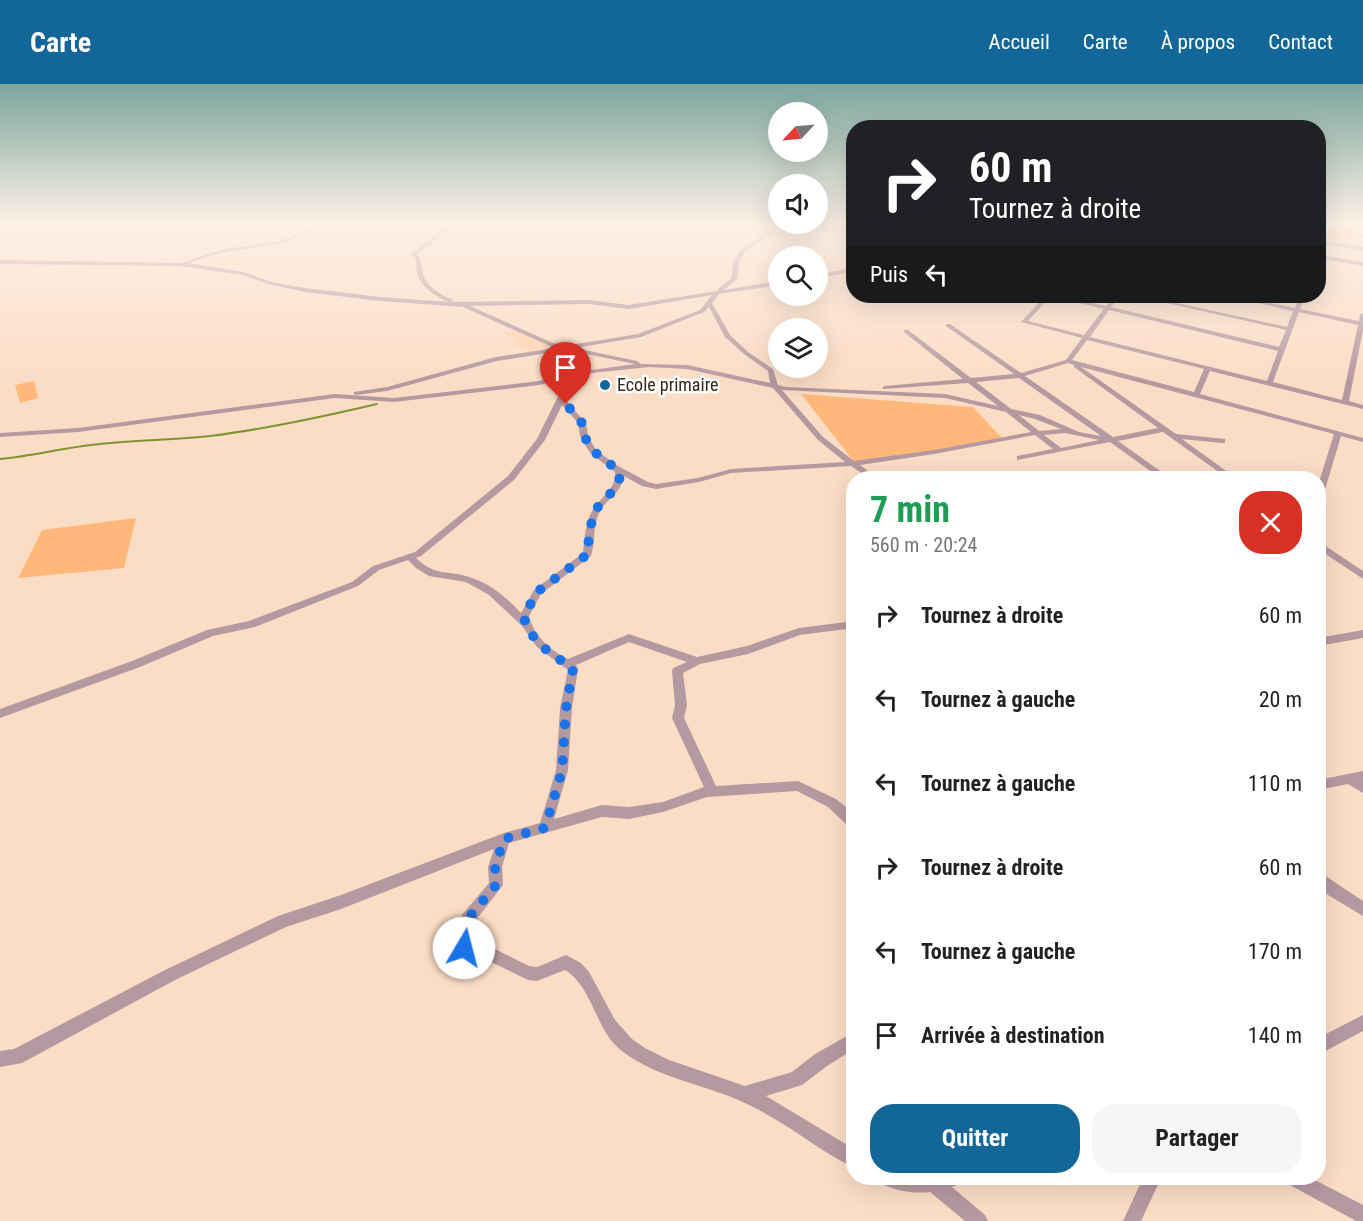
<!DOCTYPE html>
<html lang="fr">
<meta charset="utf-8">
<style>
:root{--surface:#fff;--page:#f6f6f6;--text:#222;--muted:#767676;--accent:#126798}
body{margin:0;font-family:"Roboto Condensed",sans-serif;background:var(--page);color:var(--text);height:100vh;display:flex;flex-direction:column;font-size:22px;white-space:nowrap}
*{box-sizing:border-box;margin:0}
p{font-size:20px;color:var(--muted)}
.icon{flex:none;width:33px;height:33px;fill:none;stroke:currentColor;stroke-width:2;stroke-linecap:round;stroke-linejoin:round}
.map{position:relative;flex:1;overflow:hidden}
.sheet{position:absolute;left:846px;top:387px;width:480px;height:714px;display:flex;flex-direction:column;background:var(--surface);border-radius:24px;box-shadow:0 6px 24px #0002}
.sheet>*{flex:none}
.banner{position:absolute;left:846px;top:36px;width:480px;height:183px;border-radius:24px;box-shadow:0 6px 24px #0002;background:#202124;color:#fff;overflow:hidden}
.needle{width:39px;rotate:244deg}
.fabs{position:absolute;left:768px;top:18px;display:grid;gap:12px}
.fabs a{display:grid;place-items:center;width:60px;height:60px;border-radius:50%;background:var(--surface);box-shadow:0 6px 24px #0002;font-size:30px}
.pin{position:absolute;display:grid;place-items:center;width:51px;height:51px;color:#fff;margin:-62px -26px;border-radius:50% 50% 50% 0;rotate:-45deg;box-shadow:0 0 6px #0007}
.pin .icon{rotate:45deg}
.me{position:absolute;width:66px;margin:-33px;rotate:8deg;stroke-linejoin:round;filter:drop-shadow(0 0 4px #0008)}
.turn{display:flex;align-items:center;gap:21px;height:126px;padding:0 24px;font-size:27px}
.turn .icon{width:78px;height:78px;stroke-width:2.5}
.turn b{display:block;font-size:42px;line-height:51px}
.then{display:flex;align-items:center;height:57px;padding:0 24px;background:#0003;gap:12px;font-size:22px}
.round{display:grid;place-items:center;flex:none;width:63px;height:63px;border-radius:24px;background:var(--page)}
.summary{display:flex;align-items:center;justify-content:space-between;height:102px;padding:0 24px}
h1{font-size:36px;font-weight:700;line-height:45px;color:#1e9e55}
.button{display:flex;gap:12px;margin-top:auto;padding:12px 24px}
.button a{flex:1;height:69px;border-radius:24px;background:var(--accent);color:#fff;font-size:24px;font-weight:700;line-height:69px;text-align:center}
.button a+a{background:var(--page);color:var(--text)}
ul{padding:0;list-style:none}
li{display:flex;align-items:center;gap:18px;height:84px;padding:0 24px}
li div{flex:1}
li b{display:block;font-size:22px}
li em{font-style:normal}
header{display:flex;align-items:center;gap:36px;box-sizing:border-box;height:84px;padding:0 30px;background:var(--accent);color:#fff}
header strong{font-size:28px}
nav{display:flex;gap:33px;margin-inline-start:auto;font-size:21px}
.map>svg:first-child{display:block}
</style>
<header>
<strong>Carte</strong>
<nav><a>Accueil</a><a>Carte</a><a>À propos</a><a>Contact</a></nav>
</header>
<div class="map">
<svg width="1363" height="1137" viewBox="0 0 1363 1137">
<rect width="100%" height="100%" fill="#fbddc6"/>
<path fill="#ffd3af" d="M515 245 551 261 528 268 510 258 516 257 513 253 504 250Z"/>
<g fill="#ffb87a">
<path d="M1318 139 1352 147 1355 153 1344 157 1319 155Z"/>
<path d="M34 297 38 314 20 319 15 301Z"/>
<path d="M801 310 973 323 1002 354 948 366 855 379Z"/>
<path d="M136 434 124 484 18 494 42 446Z"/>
</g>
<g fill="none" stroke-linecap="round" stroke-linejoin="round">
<path stroke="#7d942f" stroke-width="2" d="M0 375C34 372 66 363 100 360 136 356 173 356 210 352 266 345 322 333 377 320"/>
<g fill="#b599a0" fill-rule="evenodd">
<path d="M326 139H332L279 160 220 169 188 179 244 188 271 198 305 204 380 213 449 218C436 213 420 203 417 188 416 181 417 176 411 170L443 145 445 139H449L447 147 417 170C422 177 421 182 423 189 426 203 441 211 453 216L452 218 589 216 629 221 716 207 731 194 734 176 741 166 780 140H784L745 168 740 176 737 195 724 206 778 197V201L719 210 712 219 730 251 748 268 773 285 778 301 786 303 945 310 998 322 968 299 883 305V303L885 302 963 295 904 248V246H908L971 294 1014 290 946 242V240H950L1021 289 1066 276 1082 254 1021 238 1045 212H1051L1028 237 1084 251 1104 225 1054 213 1053 212H1061L1106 222 1114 212H1120L1111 223 1279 263 1286 246 1136 212H1145L1287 243 1293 227 1227 212H1236L1295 224 1299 212H1305L1300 225 1359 237 1360 231 1363 229V246L1349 317 1363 321V325L1210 287 1200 310 1363 354V358L1341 352 1321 419H1318V401L1334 350 1081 283 1176 350 1225 355V359H1222L1182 355 1236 394H1227L1163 348 1118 357 1170 394H1161L1159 393 1135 394 1136 392 1153 389 1110 358 1017 376V372L1053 365 1035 351 934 370 860 381 877 394H869L851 382 731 389 699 398 656 405 642 402 624 392C622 407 610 413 602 424 592 438 596 457 591 472L541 510 529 532C533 551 551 567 568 575L629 550 697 573 747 562 799 544 854 537V544L800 551 748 570 700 580 683 589 687 621 684 634 716 702 798 697 836 715 854 730V744L849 743 828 723 797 707 707 713 663 728 629 735 602 733 509 759 502 783 503 801 473 840 471 859 493 864 529 882 537 883 566 871 581 879 589 888 615 936 632 955 645 964 669 976 745 1002 792 988 815 970 854 948V965L827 982 802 1001 766 1012 854 1065V1083C841 1078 829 1070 818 1063 796 1048 775 1034 751 1022 711 1001 659 996 622 967 595 947 594 904 565 886L537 897 528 896 491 878 458 869C454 859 457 842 461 832L489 799 488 783 494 765 341 825 286 843 175 896 22 979 0 983V967L14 965 165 886 278 832 341 811 504 749 540 739 556 686 560 624 568 586 537 563 522 542 489 511 466 498 429 492 416 484 408 476 379 486 358 502 255 543 213 552 140 583 0 634V625L132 577 207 546 249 537 352 498 373 482 415 468 508 392 537 355 567 294 539 301 394 318 335 314 78 348 0 353V349L78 344 335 310 394 314 539 297 570 290 572 286 560 267 497 277 387 307 356 311 354 310V308L387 303 496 273 554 264 463 223 380 217 305 208 268 200 243 191 181 182 0 180V176L182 179 219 166 276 158ZM712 211 700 226 638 250 565 262 553 259 470 222 589 220 629 225ZM709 223 725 253 744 270 768 287 770 299 687 281 640 280 639 278 637 277 575 264 641 253 704 228ZM1109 226 1278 267 1267 297 1090 253ZM1299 228 1358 241 1342 316 1273 298ZM1087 256 1204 285 1194 308 1072 276ZM567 266 635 280 577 288 578 286ZM1068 279 1074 281V283L1158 344 1113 353 1025 292ZM649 283 687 285 773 304 818 356 845 378 731 385 698 394 656 400 648 398 618 382 596 366 588 352 586 339 568 319 566 312 575 293 591 289ZM1019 294 1101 352 1079 348 1040 331 1011 325 976 298ZM782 306 945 314 1006 328 1031 348 934 366 854 377 823 353ZM562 321 578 339 580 352 590 369 615 388C617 407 596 415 590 431 585 443 584 457 583 469L534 506 521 529C507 514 491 500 472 494 448 485 437 494 416 474L421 472 514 396 545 356ZM1019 331 1035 335 1061 345 1039 347ZM1065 349 1099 356 1061 364 1044 351ZM629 558 687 578 673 584 672 587 675 621 672 634 704 703 663 718 629 723 602 721 554 735 568 686 572 624 578 585 576 581Z"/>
<path d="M1335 139H1340L1363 150V153Z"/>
<path d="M787 140H798L854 145V148Z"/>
<path d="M1318 156 1363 163V167L1318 159Z"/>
<path d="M1318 171 1363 178V182L1318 174Z"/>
<path d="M854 184V188L818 194V190Z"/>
<path d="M1318 457 1363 487V495L1318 465Z"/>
<path d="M1363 546V554L1318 562V554Z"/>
<path d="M1363 687V709L1348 700 1318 706V696Z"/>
<path d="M1318 787 1363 817V832L1328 811 1318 802Z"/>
<path d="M1363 931V947L1318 971V954Z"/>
<path d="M879 1094H962L959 1100 952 1103 985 1131 988 1137H965L930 1108C913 1110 897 1107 882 1100Z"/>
<path d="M1143 1094H1161L1141 1137H1123Z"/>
<path d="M1285 1094H1311L1363 1121V1137H1356L1288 1100Z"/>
</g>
</g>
<linearGradient id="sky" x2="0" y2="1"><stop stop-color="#7da79e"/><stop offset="0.47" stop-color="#fdf0e5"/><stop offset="1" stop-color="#fdf0e5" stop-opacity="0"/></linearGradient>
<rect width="1363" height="298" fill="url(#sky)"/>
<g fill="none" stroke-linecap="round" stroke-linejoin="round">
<path stroke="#1a73e8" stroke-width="10" stroke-dasharray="0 18" d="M464 864 466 837 496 801 495 783 504 755 545 744 562 687 566 624 573 585C568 578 563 578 557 574 543 564 526 549 524 532L537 508 588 470C588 456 590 439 596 426 604 411 623 406 619 387L593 367 584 352 582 339 566 320"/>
</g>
<circle fill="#126798" stroke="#fff" stroke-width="2" cx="605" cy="301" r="6"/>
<g text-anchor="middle" stroke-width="5" stroke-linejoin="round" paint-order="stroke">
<g font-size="18" fill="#362415" stroke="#fff" text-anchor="start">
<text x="617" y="307">Ecole primaire</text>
</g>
</g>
</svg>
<div class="fabs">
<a><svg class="needle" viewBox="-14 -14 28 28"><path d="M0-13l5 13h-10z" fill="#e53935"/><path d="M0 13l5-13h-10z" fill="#767676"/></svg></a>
<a><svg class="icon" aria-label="sound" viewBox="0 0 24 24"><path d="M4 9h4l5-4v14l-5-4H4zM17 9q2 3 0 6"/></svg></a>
<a><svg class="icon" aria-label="search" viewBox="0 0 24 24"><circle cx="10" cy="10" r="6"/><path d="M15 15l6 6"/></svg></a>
<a><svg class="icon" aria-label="layers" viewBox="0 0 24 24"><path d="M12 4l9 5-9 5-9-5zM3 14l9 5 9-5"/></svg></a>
</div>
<div class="pin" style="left:566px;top:320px;background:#d93025"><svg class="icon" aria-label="arrive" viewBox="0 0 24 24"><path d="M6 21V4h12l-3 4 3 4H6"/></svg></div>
<svg class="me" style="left:464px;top:864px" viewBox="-20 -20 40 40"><circle r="19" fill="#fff"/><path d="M0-13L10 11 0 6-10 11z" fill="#1a73e8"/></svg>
<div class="banner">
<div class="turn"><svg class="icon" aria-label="right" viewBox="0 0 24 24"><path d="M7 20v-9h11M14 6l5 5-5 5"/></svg><div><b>60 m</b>Tournez à droite</div></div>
<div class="then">Puis<svg class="icon" aria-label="left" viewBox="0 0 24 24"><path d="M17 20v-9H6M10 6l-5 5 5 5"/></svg></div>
</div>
<section class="sheet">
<div class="summary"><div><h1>7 min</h1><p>560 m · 20:24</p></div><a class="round" style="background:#d93025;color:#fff"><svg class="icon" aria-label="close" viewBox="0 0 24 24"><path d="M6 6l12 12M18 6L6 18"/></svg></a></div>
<ul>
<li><svg class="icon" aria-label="right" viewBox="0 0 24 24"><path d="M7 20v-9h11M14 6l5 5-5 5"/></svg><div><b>Tournez à droite</b></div><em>60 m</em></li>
<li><svg class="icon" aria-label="left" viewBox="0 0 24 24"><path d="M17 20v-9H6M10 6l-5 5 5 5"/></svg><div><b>Tournez à gauche</b></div><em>20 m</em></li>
<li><svg class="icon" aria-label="left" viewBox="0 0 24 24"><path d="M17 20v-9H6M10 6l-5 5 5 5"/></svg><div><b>Tournez à gauche</b></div><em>110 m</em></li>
<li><svg class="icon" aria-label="right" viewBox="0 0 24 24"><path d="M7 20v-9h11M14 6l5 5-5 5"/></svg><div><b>Tournez à droite</b></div><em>60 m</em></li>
<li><svg class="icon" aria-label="left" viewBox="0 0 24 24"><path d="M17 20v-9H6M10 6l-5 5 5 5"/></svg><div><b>Tournez à gauche</b></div><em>170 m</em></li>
<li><svg class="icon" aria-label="arrive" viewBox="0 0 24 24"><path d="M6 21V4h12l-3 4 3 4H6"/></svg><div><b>Arrivée à destination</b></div><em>140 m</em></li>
</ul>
<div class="button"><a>Quitter</a><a>Partager</a></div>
</section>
</div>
